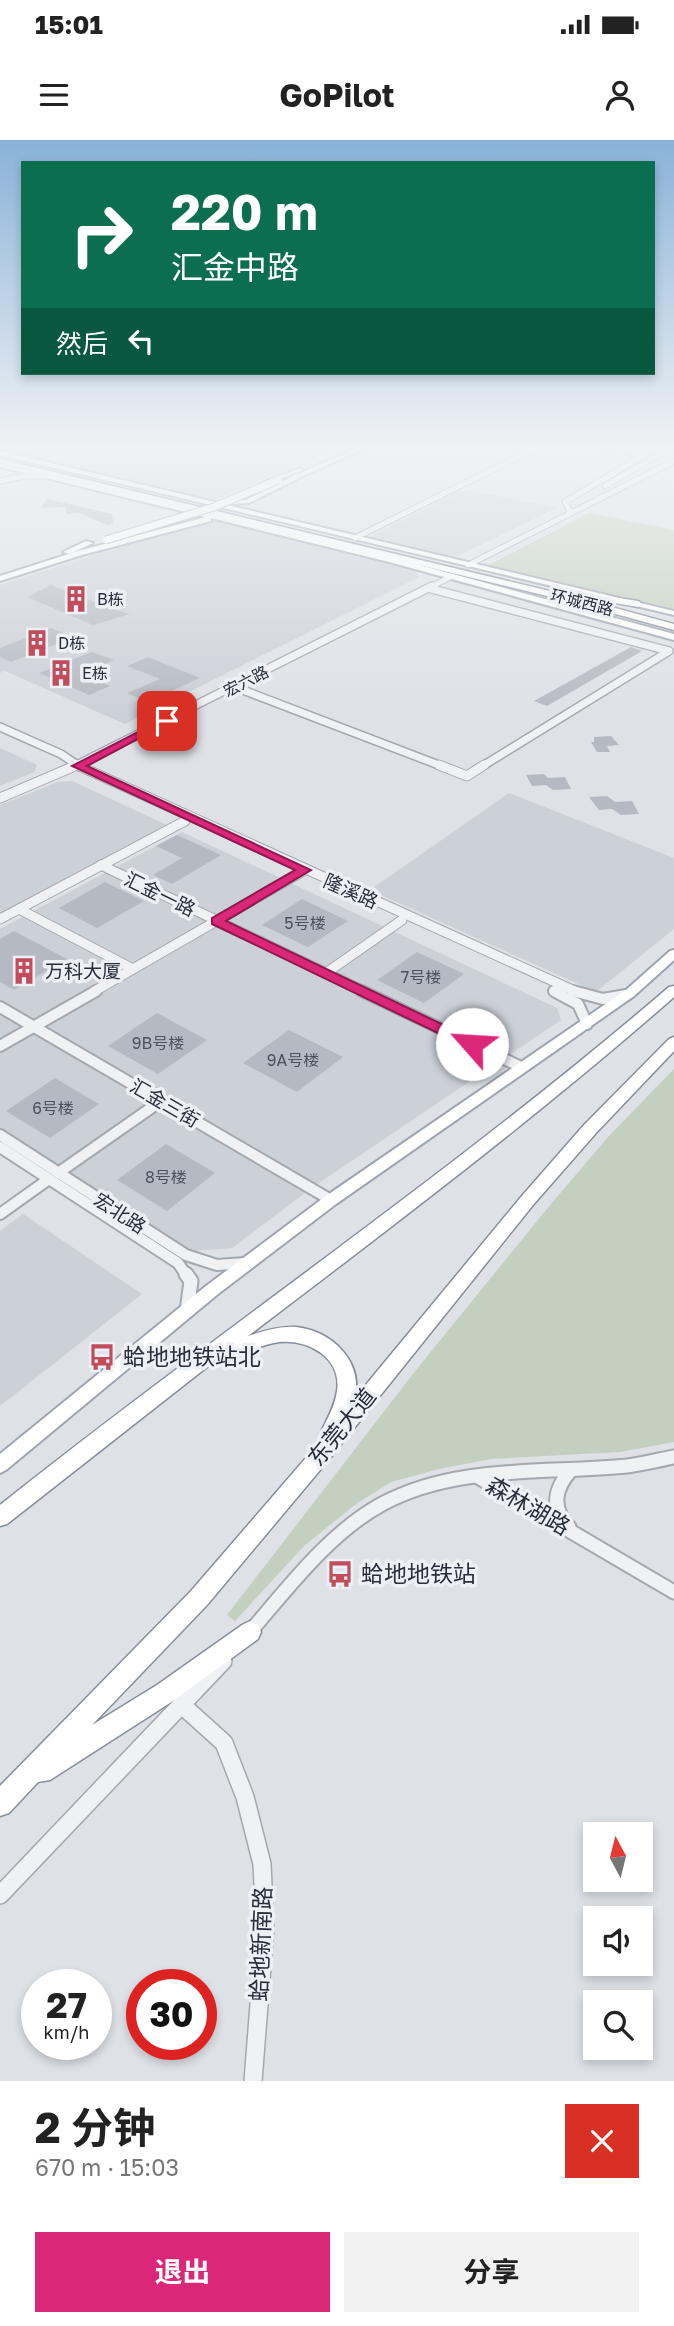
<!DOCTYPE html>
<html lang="zh">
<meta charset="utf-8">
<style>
:root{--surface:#fff;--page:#f2f2f2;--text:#222;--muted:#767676;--accent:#db2777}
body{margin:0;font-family:"Golos Text","Noto Sans SC",sans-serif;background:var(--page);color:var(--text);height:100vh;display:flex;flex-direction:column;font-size:26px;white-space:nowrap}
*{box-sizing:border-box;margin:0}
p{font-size:23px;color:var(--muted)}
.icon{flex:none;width:38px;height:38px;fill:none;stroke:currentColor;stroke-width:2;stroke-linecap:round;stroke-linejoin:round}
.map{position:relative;height:1941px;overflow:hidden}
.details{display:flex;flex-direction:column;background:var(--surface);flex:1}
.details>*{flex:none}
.hud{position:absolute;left:21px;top:21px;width:634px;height:214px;border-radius:0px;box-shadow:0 4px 10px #0003;background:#0b6e4f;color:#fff;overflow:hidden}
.needle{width:46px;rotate:353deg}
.buttons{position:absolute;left:583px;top:1682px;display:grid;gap:14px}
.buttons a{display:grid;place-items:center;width:70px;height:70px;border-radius:0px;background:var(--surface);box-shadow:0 4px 10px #0003;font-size:35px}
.speed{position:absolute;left:21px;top:1829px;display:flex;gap:14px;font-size:35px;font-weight:700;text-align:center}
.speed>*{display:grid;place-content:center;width:91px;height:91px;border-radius:50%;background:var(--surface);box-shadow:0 4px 10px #0003;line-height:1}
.speed small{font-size:18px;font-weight:400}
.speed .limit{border:10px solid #d22;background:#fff;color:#111}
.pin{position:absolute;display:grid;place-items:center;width:60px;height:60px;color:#fff;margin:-30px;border-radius:14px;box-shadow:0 4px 10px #0006}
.me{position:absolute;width:77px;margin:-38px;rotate:296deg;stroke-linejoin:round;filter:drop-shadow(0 0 5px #0008)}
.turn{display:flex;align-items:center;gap:24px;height:147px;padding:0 35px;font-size:32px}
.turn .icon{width:91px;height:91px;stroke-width:2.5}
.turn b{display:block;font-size:49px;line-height:60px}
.then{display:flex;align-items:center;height:66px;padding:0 35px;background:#0003;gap:14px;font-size:26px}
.round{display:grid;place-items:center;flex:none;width:74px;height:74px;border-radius:0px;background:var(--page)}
.head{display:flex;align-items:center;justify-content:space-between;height:119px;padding:0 35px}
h1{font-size:42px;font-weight:700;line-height:52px}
.cta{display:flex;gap:14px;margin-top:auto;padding:14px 35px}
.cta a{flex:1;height:80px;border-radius:0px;background:var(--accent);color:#fff;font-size:28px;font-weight:700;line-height:80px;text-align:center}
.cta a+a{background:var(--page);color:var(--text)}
.status{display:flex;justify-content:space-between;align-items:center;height:49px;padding:0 35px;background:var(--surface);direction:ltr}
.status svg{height:19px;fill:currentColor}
header{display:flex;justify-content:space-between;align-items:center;height:91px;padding:0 35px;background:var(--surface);font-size:32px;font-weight:700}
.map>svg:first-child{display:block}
</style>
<div class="status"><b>15:01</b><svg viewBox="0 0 49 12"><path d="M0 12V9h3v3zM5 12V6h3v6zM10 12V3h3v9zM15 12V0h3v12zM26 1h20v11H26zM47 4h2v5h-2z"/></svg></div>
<header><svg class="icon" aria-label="menu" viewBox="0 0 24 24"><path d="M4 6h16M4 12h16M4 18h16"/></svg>GoPilot<svg class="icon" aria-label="person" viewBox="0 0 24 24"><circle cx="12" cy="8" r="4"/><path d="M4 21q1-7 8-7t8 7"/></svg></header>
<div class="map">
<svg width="674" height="1941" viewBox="0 0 674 1941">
<rect width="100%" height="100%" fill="#dee1e6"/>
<g fill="#ccd0d7">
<path d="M0 305H343L219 358H197L0 309Z"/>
<path d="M470 350 557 368 457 416 442 415 369 397 457 352Z"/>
<path d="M217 381 414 430 419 437 125 584 5 531 0 533V445L189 384Z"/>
<path d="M0 608 37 625 34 632 0 646Z"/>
<path d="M72 641 167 685 0 773V665L58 642Z"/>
<path d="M509 653 674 718V789L596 852 370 750Z"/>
<path d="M182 692 557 868 561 880 313 1047 232 1108 191 1111 0 988V789Z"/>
<path d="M23 1074 142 1154 0 1266V1091Z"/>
</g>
<g fill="#c3cfbf">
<path d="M589 373 674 390V469L487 426Z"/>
<path d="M674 929V1302L620 1312 491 1319 439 1329 391 1342 356 1364 304 1406 235 1481 227 1475 416 1230 546 1070 608 997Z"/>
</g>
<g fill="#b5bac2">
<path d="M47 359 112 374 113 383 107 385 79 373 66 374V367L41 368Z"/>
<path d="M51 445 110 468 130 474 93 485 27 457Z"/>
<path d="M51 488 74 497 11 522 0 517V508Z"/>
<path d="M631 507 642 511 547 566 534 561Z"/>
<path d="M92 512 114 520 82 534 110 546 89 555 39 533Z"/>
<path d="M148 517 200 538 147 562 127 553 160 539 127 526Z"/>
<path d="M611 596 619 605 607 606 610 612H597L591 602H594V597Z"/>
<path d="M544 634 548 638 565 637 571 649 553 650 546 645 532 646 526 635Z"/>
<path d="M607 656 615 662 632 661 639 674 621 675 612 669 599 670 589 657Z"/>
<path d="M177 695 221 715 172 744 153 735 182 718 156 706Z"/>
<path d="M105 742 144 761 97 788 59 768Z"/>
<path d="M302 759 348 781 308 807 262 785Z"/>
<path d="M14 791 67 819 14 850 0 842V799Z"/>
<path d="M417 812 464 834 424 863 377 840Z"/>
<path d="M157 873 207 900 158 934 108 906Z"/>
<path d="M289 890 343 917 297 952 243 923Z"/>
<path d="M55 938 99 964 50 998 6 971Z"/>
<path d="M166 1004 215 1033 167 1071 117 1040Z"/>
</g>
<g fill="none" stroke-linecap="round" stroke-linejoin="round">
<defs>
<g id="minor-far5">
<path d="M595 305 647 315"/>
<path d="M0 341 24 336H46"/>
<path d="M605 346 674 306"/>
<path d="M571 373 565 362 661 305"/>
<path d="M355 398 542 305"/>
<path d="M468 425 674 321"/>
<path d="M429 448 452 436"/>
</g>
<g id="minor-far4">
<path d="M428 448 669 511 481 627"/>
<path d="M235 547 444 627"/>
<path d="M0 587 61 614 80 627"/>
<path d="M73 627 432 446"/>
</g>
<g id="minor-far3">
<path d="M77 625 577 852"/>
<path d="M439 625 467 636 484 625"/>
<path d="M0 658 77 625"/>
<path d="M101 725 366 852"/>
<path d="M19 769 133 829"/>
<path d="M0 779 185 681"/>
<path d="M326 833 402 780"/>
<path d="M554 851 557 852"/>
<path d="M93 852 305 730"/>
</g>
<g id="minor-far2">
<path d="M362 851 521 927"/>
<path d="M554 851 578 864 587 884"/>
<path d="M573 851 603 859 626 855"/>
<path d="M0 867 331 1060"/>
<path d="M0 906 96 851"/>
<path d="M0 995 186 1115 217 1125 245 1123"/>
<path d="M0 1007 178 1123 187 1136"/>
<path d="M58 1033 161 961"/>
<path d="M0 1074 49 1039"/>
</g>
<g id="minor-far1">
<path d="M186 1134 191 1141 187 1171"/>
<path d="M478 1337 674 1452"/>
<path d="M569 1387C551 1368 554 1349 571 1330"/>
<path d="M249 1493C288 1448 329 1393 382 1364 456 1324 546 1334 627 1326 643 1324 658 1320 674 1317"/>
</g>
<g id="minor">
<path d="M248 1494 250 1491"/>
<path d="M183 1566 224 1603 245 1657 262 1724 265 1788 253 1941"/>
<path d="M0 1755 223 1521"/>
</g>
<g id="major">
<path d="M365 305H373L305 335 249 363 228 364 224 362 246 360 293 336Z"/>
<path d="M0 311 674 471V475L0 315Z"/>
<path d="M0 323 394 418 674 494V500L389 422 211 378V381L82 415 0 441V436L78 411 206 377 0 327Z"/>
<path d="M300 328 302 331 264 345 259 344Z"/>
<path d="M86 401 93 403 70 414 63 412Z"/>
<path d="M674 810V820L634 856 336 1064 218 1154 6 1330 0 1333V1314L206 1146 326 1056 626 850 670 811Z"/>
</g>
<g id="highway">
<path d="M0 319 575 457 674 484V490L572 462 0 323Z"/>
<path d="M606 456 638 461 643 464 638 467 603 461V457Z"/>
<path d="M674 846V857C537 977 393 1086 248 1196 263 1191 280 1186 296 1187 332 1191 363 1221 355 1258L521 1057 584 985 669 899 674 897V911L596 993 533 1065 331 1317 207 1465 92 1585 157 1545 242 1485 250 1481 258 1485 261 1492 258 1499 173 1561 50 1640 38 1642 9 1673 0 1676V1646L191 1451 324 1297 321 1292C327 1279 335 1266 337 1251 342 1218 309 1199 279 1202 259 1205 241 1215 222 1221L216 1220 7 1384 0 1386V1365C221 1189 455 1031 669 847Z"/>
</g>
</defs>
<use href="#minor-far5" stroke="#a4a8af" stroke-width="7"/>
<use href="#minor-far4" stroke="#a4a8af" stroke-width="10"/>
<use href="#minor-far3" stroke="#a4a8af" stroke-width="11"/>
<use href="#minor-far2" stroke="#a4a8af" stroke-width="14"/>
<use href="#minor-far1" stroke="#a4a8af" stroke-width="17"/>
<use href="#minor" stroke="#a4a8af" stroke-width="20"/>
<use href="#major" stroke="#9ea5b0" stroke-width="4"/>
<use href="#highway" stroke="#868e9b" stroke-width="3"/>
<use href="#minor-far5" stroke="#f0f1f5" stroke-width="5"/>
<use href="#minor-far4" stroke="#f0f1f5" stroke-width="7"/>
<use href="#minor-far3" stroke="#f0f1f5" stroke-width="9"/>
<use href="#minor-far2" stroke="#f0f1f5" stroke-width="10"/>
<use href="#minor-far1" stroke="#f0f1f5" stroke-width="13"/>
<use href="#minor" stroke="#f0f1f5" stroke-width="17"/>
<use href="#major" fill="#fff" fill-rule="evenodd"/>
<use href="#highway" fill="#fff" fill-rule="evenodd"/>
<defs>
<path id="major-bridge" d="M106 400 214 367 278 340"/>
</defs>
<use href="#major-bridge" stroke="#9ea5b0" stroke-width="9" stroke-linecap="butt"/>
<use href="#major-bridge" stroke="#fff" stroke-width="7"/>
</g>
<linearGradient id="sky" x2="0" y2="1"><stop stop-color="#89b2d9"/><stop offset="0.53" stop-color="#f0f2f4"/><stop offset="1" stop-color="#f0f2f4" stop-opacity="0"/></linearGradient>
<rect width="674" height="576" fill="url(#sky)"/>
<path fill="#db2777" stroke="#8e194d" stroke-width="2" d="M163 579 172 581 87 626 311 730 226 781 477 901 480 904 477 907H467L212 784V778L295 730 72 626Z"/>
<defs>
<symbol id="building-bare" viewBox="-9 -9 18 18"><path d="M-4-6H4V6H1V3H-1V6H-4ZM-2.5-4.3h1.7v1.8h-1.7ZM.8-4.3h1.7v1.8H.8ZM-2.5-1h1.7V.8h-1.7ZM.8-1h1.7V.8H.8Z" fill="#c14c5c" stroke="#edf0f4" stroke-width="2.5" paint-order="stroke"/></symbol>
<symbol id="bus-bare" viewBox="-9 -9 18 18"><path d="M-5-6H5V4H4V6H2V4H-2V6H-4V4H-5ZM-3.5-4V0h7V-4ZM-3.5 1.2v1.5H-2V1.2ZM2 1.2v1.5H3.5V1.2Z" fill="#c14c5c" stroke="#edf0f4" stroke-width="2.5" paint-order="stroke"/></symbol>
</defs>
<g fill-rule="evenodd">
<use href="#building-bare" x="57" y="440" width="38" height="38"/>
<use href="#building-bare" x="18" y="484" width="38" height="38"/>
<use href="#building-bare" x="42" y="514" width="38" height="38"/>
<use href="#building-bare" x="5" y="812" width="38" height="38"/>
<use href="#bus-bare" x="83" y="1198" width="38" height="38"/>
<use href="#bus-bare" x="321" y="1415" width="38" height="38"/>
</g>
<g text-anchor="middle" stroke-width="7" stroke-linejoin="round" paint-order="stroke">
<g font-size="16" fill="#282f3b" stroke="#edf0f4" text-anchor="start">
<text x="97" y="465">B栋</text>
<text x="58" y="509">D栋</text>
<text x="82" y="539">E栋</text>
</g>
<g font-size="16" fill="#282f3b" stroke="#edf0f4">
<text transform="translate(582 462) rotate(14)" y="6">环城西路</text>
<text transform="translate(246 541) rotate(-27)" y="6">宏六路</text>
</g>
<g font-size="16" fill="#4b525d">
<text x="305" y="789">5号楼</text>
<text x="421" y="843">7号楼</text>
<text x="158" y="909">9B号楼</text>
<text x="293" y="926">9A号楼</text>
<text x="53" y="974">6号楼</text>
<text x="166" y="1043">8号楼</text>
</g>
<g font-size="19" fill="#282f3b" stroke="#edf0f4">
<text transform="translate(351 751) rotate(24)" y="7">隆溪路</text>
<text transform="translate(160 754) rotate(26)" y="7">汇金一路</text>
<text transform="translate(165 963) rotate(30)" y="7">汇金三街</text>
<text transform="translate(120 1073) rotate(33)" y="7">宏北路</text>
</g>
<g font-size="19" fill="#282f3b" stroke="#edf0f4" text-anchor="start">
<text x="45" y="838">万科大厦</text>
</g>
<g font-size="23" fill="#282f3b" stroke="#edf0f4" text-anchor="start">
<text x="123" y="1225">蛤地地铁站北</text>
<text x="361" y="1442">蛤地地铁站</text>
</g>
<g font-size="23" fill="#282f3b" stroke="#edf0f4">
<text transform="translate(342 1287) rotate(-51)" y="8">东莞大道</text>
<text transform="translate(528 1366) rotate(30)" y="8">森林湖路</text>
<text transform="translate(261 1804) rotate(-88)" y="8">蛤地新南路</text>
</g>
</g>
</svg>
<div class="buttons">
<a><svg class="needle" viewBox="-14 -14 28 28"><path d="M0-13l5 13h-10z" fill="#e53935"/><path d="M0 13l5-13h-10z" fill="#767676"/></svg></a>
<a><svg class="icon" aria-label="sound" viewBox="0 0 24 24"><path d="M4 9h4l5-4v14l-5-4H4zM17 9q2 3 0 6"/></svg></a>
<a><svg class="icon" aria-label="search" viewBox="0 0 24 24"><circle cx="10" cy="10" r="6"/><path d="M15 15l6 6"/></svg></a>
</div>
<div class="speed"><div>27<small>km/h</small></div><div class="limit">30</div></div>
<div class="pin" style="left:167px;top:581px;background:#d93025"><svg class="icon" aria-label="arrive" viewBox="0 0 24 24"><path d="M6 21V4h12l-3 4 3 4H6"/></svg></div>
<svg class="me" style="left:472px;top:904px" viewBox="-20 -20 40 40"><circle r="19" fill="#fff"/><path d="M0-13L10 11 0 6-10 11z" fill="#db2777"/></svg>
<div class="hud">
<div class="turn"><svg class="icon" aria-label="right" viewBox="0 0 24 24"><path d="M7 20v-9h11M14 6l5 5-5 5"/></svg><div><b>220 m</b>汇金中路</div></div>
<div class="then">然后<svg class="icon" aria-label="left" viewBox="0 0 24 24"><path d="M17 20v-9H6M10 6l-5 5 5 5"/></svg></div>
</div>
</div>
<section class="details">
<div class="head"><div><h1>2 分钟</h1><p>670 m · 15:03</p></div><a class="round" style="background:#d93025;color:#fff"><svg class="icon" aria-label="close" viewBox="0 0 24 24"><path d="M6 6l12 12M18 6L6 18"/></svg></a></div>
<div class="cta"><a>退出</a><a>分享</a></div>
</section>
